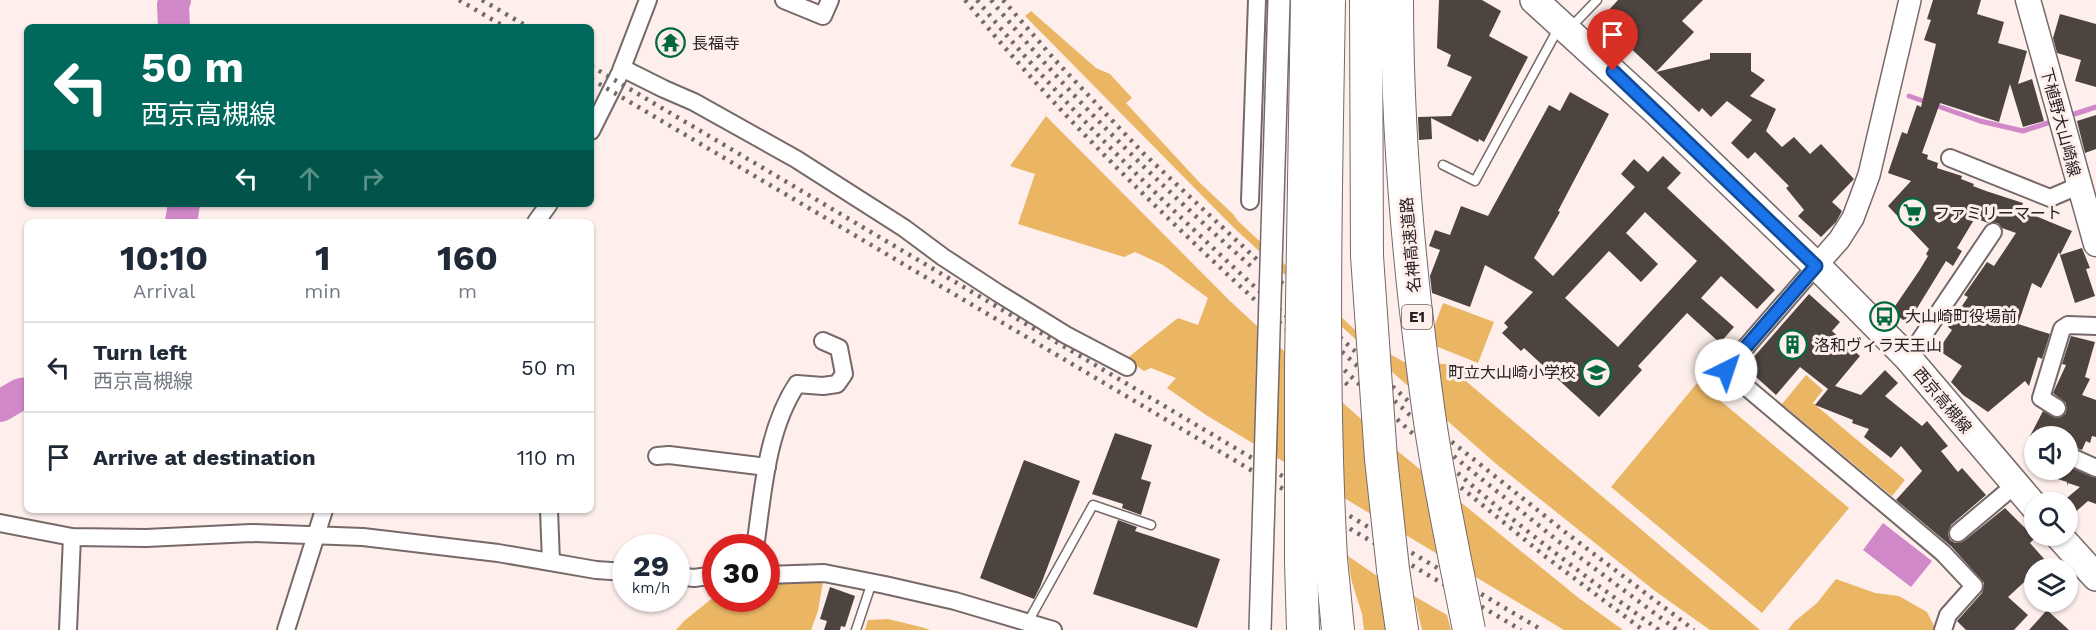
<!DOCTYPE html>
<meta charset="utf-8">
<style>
:root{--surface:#fff;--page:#f2f2f3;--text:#1f2937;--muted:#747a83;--line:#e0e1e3}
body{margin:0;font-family:"Work Sans","Noto Sans JP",sans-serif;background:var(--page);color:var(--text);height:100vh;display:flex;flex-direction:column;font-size:22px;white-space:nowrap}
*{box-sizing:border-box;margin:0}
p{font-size:20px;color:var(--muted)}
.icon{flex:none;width:33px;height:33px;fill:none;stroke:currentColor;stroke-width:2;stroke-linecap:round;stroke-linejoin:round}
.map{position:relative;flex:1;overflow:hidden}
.sheet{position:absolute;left:24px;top:219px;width:570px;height:294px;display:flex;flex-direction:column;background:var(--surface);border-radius:9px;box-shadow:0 2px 4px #0004}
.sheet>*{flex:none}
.guide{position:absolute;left:24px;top:24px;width:570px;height:183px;border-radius:9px;box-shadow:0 2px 4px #0004;background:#00695c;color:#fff;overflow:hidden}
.controls{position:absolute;left:2024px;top:426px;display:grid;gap:12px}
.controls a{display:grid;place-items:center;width:54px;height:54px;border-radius:50%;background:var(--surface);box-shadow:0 2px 4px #0004;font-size:30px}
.speed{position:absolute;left:612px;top:534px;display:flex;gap:12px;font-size:30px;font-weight:700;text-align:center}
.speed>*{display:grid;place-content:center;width:78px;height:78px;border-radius:50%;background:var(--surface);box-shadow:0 2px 4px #0004;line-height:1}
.speed small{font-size:15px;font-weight:400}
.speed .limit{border:9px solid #d22;background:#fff;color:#111}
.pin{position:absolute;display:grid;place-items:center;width:51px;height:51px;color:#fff;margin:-62px -26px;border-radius:50% 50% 50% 0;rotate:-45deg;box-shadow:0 0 6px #0007}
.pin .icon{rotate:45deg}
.me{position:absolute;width:66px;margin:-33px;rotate:41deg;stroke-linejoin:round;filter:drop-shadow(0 0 4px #0008)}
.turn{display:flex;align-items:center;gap:21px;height:126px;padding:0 18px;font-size:27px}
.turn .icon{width:78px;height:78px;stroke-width:2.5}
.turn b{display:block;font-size:42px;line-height:51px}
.lanes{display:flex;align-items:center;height:57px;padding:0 18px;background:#0003;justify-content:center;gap:30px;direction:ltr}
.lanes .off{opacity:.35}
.eta{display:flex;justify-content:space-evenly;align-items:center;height:102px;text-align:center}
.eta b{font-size:36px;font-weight:700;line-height:42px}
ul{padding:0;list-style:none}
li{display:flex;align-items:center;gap:18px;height:90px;padding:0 18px;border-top:2px solid var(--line)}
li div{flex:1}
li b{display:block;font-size:22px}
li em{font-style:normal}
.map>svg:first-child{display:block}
</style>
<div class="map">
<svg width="2096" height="630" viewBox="0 0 2096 630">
<rect width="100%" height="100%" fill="#feefed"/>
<g fill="#eab664">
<path d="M1031 11 1096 68 1110 74 1132 98 1126 103 1200 183 1233 214 1238 221 1367 341 1404 362 1466 365 1467 382 1760 630H1710L1655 591 1495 463 1364 347 1234 228 1025 16Z"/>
<path d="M1046 116 1229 300 1286 353 1400 453 1580 599 1623 630H1564L1206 415 1167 388 1176 378 1151 368 1144 371 1126 359 1178 318 1198 325 1208 298 1163 265 1135 252 1124 257 1018 224 1035 174 1010 166Z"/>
<path d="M1443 303 1494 322 1478 363 1428 343Z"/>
<path d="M1806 375 1823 390 1813 403 1905 480 1892 496 1782 404Z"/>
<path d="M1698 382 1849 508 1762 613 1611 487Z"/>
<path d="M1348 556 1377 576 1381 589 1387 630H1364L1362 614 1351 579Z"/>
<path d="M1836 579 1875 593 1899 596 1927 612 1936 630H1788L1794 622 1817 603Z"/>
<path d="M767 582H823L818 611 811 630H676L684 621 715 596 716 598H766Z"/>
<path d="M1414 596 1447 615 1451 630H1422Z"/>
<path d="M888 619 925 628 930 630H865L868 620Z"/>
</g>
<path fill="#d188c8" d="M1883 523 1932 561 1911 587 1863 550Z"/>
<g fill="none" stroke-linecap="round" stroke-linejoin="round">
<g stroke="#d188c8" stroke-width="5">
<path d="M1909 96 1980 121 2023 131 2054 121"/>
<path d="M2065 117 2096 107"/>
</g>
<g stroke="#d188c8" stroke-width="32">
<path d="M174 27 173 5 175 0"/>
<path d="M181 222 184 204"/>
<path d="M0 406 21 394 27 393"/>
</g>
</g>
<g fill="#4e443f" fill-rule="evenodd">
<path d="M1439 0H1482L1501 11 1489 36 1528 57 1484 142 1479 139 1478 142 1431 118 1432 139 1419 140 1418 117 1451 116 1472 77 1447 66 1451 55 1437 48Z"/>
<path d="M1618 0H1703L1682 21 1694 32 1656 72 1609 28 1614 23 1610 20 1614 16 1608 11Z"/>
<path d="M1933 0H1981L1977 14 2004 22 1998 43 2027 51 2018 84 2032 79 2044 121 2023 127 2010 84 1999 122 1940 103 1922 153 1928 155 1927 159 1938 163 1937 168 1962 176 1961 179 1974 184 1973 186 1986 191 2023 203 2021 210 2072 231 2060 255 2082 248 2090 268 2086 269 2095 296 2075 303 2059 252 2041 288 2032 283 2018 324 2050 334 2042 359 2038 357 2029 386 2025 381 1988 412 1963 395 1951 382 1962 366 1938 350 1952 330 1948 327 1968 297 1964 295 1987 262 1994 266 2016 233 2002 228 1998 223H1988L1975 218 1957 248 1962 251 1953 266 1946 261 1908 323 1891 312 1919 271 1928 256 1926 254 1929 249 1888 206 1911 181 1888 173 1902 132 1907 134 1917 105 1921 107 1936 44 1924 40 1931 20 1927 19Z"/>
<path d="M2060 14 2096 24V87L2075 81 2081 60 2057 53 2053 38Z"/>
<path d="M1710 53H1751V71L1765 80 1750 96 1776 109 1766 131 1782 147 1794 137 1810 154 1821 144 1854 179 1832 202 1842 211 1836 222 1821 237 1798 216 1804 210 1786 188 1789 186 1755 152 1748 159 1731 143 1752 120 1727 101 1711 117 1702 108 1699 112 1656 72 1710 59Z"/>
<path d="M1570 92 1609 114 1558 211 1560 212 1534 258 1553 276 1635 187 1621 174 1634 159 1648 172 1663 156 1681 173 1667 188 1775 290 1757 309 1721 276 1701 298 1734 327 1720 343 1687 313 1638 366 1642 370 1599 417 1524 348 1521 351 1502 333 1508 327 1504 323 1533 292 1485 265 1470 307 1432 293 1430 276 1440 250 1429 246 1435 230 1450 235 1461 206 1488 216 1549 105 1560 111ZM1645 212 1697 261 1618 347 1565 298 1609 251 1641 282 1658 264 1626 233Z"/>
<path d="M2096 115V149L2085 153 2077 121Z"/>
<path d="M1809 294 1840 322 1832 331 1860 356 1835 386 1861 395 1885 370 1898 383 1885 396 1922 426 1927 421 1948 446 1941 451 1958 472 1962 468 1986 495 1951 525 1948 534 1950 540 1955 543 1964 541 2005 508 2035 538 2030 543 2046 561 2039 568H2034V573L2008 597 2028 615 2014 630H1966L1957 621 1982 593 1984 583 1951 546 1896 500 1922 471 1901 446 1891 458 1864 437 1869 429 1852 423 1853 420 1815 405 1828 389 1800 367 1776 395 1745 367Z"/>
<path d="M2071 336 2095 342 2085 377 2090 379 2082 395 2096 400V437L2092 436 2090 443 2086 441 2082 450 2067 445V436H2030L2043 411 2056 418 2061 417 2066 413V403L2053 393 2066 365 2062 364Z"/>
<path d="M1115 433 1152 445 1141 479 1151 482 1141 515 1122 508 1123 504 1092 494Z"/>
<path d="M1024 460 1080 481 1040 587 1034 599 980 578Z"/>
<path d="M2067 466 2096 478V504L2088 501 2072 515 2067 510V502H2062L2080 487 2068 483 2067 486V482L2036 472 2037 470H2067Z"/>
<path d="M1118 520 1137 527 1135 531 1220 559 1197 628 1093 594Z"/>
<path d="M830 587 855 596 845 627 841 626 840 630H824L827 621 820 619Z"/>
<path d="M2047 610 2069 630H2029Z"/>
</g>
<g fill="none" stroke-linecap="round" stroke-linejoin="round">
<defs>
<g id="service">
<path d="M1571 27 1597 0"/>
<path d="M1443 165 1475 181 1558 29"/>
<path d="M1028 622 1093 505 1151 525"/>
<path d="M856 630 872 582"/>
</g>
<g id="minor">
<path d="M784 0 823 16 830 0"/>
<path d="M622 68 664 89 694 102 796 159 904 228 943 257 998 293 1066 335 1127 367"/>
<path d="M591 131 620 73 648 0"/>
<path d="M1950 158 2050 198 2078 186"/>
<path d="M1250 201 1257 0"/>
<path d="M536 222 549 204"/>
<path d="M1816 266 1726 370 1943 553 1974 586 1948 615 1943 630"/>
<path d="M1908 358 1993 232"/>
<path d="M2057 408 2041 398 2062 329 2068 325 2096 326"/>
<path d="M2067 455 2096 468"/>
<path d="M657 456 669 455 767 467"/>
<path d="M549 510 551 562"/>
<path d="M0 523 72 537 146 538 251 533 363 537 498 553 596 570 626 572"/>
<path d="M1958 533 2015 485"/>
<path d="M755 548C763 493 766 431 797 384L823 386 837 384 844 374 839 348 823 341"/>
<path d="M766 575 824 573 885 585 955 601 1053 630"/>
<path d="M676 576 694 578 716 575"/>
<path d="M68 630 72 537"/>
<path d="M286 630 324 510"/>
</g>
<path id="tertiary" d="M1816 266 1839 240 1853 218 1869 175 1910 0"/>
<path id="secondary" d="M2028 0 2096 244"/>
<g id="primary">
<path d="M1534 0 1658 113 1827 276 1908 358 2034 506"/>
<path d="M2059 536 2096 577"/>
</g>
<g id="motorway">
<path d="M1331 559 1338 630"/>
<path d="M1301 561 1303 630"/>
<path d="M1393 569 1402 630"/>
</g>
</defs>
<use href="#service" stroke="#766968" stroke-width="11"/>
<use href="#minor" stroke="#766968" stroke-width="20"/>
<use href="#tertiary" stroke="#766968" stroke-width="24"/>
<use href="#secondary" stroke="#766968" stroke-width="27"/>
<use href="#primary" stroke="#766968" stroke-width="30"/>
<use href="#motorway" stroke="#766968" stroke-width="34"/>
<use href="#service" stroke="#fff" stroke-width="8"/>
<use href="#minor" stroke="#fff" stroke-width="16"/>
<use href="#tertiary" stroke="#fff" stroke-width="21"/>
<use href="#secondary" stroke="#fff" stroke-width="24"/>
<use href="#primary" stroke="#fff" stroke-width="27"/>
<use href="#motorway" stroke="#fff" stroke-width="32"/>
<g stroke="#736b69" stroke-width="4.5" stroke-dasharray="3 6" stroke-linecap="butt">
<path d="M459 0 505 27"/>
<path d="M482 0 528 27"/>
<path d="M965 0C1079 141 1214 263 1348 385"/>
<path d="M977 0C1076 121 1190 228 1305 333 1356 381 1407 430 1460 475 1523 530 1591 581 1659 630"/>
<path d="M991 0C1070 97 1159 185 1253 268"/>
<path d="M1003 0 1055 60 1143 153 1452 442 1565 532 1694 630"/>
<path d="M591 66 1542 630"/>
<path d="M591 79 1521 630"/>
<path d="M1309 321 1457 459 1558 541 1677 630"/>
<path d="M1447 476 1546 557 1643 630"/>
</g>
<defs>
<path id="tertiary-bridge" d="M1260 630 1279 0"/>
<g id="motorway-bridge">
<path d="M1329 0C1326 186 1321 372 1331 559"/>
<path d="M1366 0 1367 256 1381 459 1393 569"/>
<path d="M1397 0C1397 101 1404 203 1415 303 1421 351 1426 400 1434 447 1444 508 1457 569 1469 630"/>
<path d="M1301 561V366L1307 0"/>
</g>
</defs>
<use href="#tertiary-bridge" stroke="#766968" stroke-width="24" stroke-linecap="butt"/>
<use href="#motorway-bridge" stroke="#766968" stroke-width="34" stroke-linecap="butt"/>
<use href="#tertiary-bridge" stroke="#fff" stroke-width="21"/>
<use href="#motorway-bridge" stroke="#fff" stroke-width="32"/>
</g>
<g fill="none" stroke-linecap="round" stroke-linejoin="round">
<defs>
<path id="route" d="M1613 71 1816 266 1726 370"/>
</defs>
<use href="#route" stroke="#114b97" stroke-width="15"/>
<use href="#route" stroke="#1a73e8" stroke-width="10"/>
</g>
<defs>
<symbol id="temple-ring" viewBox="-11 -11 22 22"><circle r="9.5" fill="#feefed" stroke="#02683d" stroke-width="1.5"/><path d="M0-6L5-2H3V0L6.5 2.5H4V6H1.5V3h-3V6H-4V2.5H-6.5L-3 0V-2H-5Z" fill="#02683d"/></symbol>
<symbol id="supermarket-ring" viewBox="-11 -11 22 22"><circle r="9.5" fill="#feefed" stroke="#02683d" stroke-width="1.5"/><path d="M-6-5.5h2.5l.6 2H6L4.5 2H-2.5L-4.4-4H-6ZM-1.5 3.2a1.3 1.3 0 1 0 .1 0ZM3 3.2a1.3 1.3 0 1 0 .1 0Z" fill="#02683d"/></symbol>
<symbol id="bus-ring" viewBox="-11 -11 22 22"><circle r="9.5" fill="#feefed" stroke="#02683d" stroke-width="1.5"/><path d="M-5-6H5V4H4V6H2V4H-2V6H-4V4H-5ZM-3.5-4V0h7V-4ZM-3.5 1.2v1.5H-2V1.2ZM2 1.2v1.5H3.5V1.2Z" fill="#02683d"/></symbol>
<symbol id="building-ring" viewBox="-11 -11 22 22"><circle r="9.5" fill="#feefed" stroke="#02683d" stroke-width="1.5"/><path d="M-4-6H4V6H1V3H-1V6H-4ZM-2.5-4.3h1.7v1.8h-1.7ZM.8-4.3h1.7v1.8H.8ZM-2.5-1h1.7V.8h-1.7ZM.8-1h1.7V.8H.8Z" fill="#02683d"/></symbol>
<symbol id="school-ring" viewBox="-11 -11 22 22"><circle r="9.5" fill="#feefed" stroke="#02683d" stroke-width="1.5"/><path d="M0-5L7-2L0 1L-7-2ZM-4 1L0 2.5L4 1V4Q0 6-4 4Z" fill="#02683d"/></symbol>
</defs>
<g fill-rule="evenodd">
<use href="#temple-ring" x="654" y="26" width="33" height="33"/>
<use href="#supermarket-ring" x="1896" y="196" width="33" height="33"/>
<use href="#bus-ring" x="1868" y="300" width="33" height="33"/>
<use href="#building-ring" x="1776" y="328" width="33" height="33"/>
<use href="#school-ring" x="1580" y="356" width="33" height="33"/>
</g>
<g text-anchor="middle" stroke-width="6" stroke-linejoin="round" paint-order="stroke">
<rect fill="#feefed" stroke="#675f5e" stroke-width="1.5" x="1402" y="305" width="30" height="24" rx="4.5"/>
<g font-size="15" font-weight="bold" fill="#262120">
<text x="1417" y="322">E1</text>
</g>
<g font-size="16" fill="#262120" stroke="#feefed" text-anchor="start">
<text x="692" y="49">長福寺</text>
<text x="1934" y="219">ファミリーマート</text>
<text x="1905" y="322">大山崎町役場前</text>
<text x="1814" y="351">洛和ヴィラ天王山</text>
<text x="1576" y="378" text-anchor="end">町立大山崎小学校</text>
</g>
<g font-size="16" fill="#262120" stroke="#feefed">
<text transform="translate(2061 122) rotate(75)" y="6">下植野大山崎線</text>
<text transform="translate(1410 245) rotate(-95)" y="6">名神高速道路</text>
<text transform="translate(1943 400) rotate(50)" y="6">西京高槻線</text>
</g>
</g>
</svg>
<div class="controls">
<a><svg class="icon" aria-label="sound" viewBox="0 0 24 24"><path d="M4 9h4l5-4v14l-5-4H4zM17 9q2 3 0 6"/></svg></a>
<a><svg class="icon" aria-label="search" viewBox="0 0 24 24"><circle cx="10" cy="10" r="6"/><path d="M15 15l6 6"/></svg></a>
<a><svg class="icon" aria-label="layers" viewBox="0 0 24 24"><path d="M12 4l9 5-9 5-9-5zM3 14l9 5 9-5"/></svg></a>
</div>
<div class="speed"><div>29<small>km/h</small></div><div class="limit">30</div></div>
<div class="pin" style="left:1613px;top:71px;background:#d93025"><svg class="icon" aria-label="arrive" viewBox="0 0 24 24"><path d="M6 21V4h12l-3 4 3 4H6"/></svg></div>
<svg class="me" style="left:1726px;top:370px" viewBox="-20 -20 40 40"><circle r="19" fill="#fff"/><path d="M0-13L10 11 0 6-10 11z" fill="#1a73e8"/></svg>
<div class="guide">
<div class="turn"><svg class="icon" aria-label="left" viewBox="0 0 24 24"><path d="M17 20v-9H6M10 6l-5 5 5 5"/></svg><div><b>50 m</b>西京高槻線</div></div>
<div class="lanes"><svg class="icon" aria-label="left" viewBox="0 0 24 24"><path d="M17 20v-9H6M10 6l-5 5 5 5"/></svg><svg class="icon off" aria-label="ahead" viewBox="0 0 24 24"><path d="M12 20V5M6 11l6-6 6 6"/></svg><svg class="icon off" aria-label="right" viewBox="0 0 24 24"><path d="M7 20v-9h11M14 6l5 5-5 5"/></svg></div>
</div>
<section class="sheet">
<div class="eta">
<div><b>10:10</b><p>Arrival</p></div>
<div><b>1</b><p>min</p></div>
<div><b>160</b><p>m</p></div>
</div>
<ul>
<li><svg class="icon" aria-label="left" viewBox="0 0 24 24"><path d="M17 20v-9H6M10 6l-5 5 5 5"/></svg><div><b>Turn left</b><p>西京高槻線</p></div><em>50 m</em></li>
<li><svg class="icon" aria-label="arrive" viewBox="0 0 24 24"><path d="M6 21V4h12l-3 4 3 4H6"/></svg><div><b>Arrive at destination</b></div><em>110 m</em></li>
</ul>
</section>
</div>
